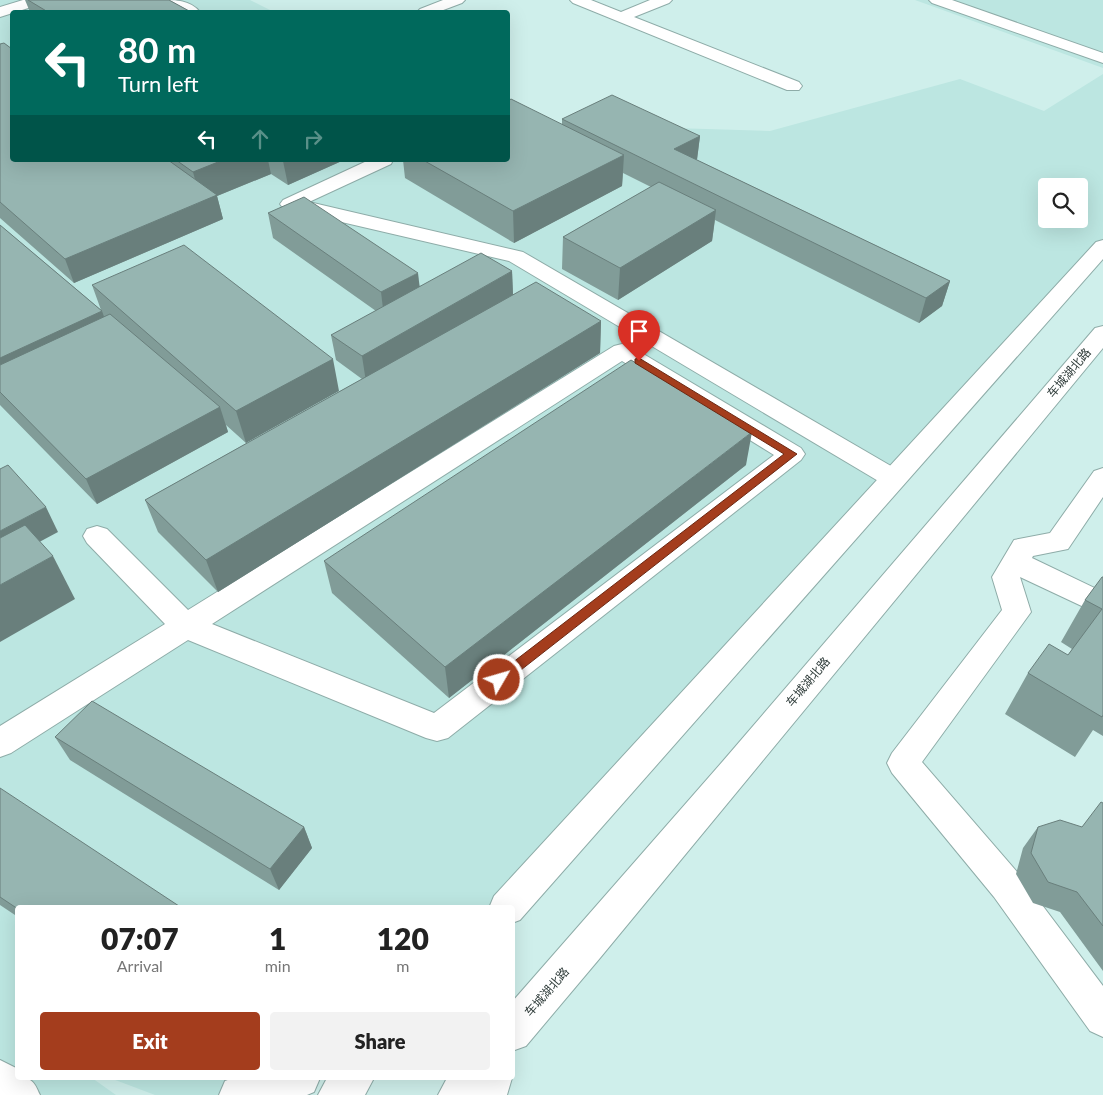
<!DOCTYPE html>
<meta charset="utf-8">
<style>
:root{--surface:#fff;--page:#f2f2f2;--text:#222;--muted:#767676;--accent:#a43d1d}
body{margin:0;font-family:Lato,"Noto Sans SC",sans-serif;background:var(--page);color:var(--text);height:100vh;display:flex;flex-direction:column;font-size:19px;white-space:nowrap}
*{box-sizing:border-box;margin:0}
p{font-size:16px;color:var(--muted)}
.icon{flex:none;width:28px;height:28px;fill:none;stroke:currentColor;stroke-width:2;stroke-linecap:round;stroke-linejoin:round}
.map{position:relative;flex:1;overflow:hidden}
.panel{position:absolute;left:15px;top:905px;width:500px;height:175px;display:flex;flex-direction:column;background:var(--surface);border-radius:5px;box-shadow:0 5px 20px #0002}
.panel>*{flex:none}
.guide{position:absolute;left:10px;top:10px;width:500px;height:152px;border-radius:5px;box-shadow:0 5px 20px #0002;background:#00695c;color:#fff;overflow:hidden}
.buttons{position:absolute;left:1038px;top:178px;display:grid;gap:10px}
.buttons a{display:grid;place-items:center;width:50px;height:50px;border-radius:5px;background:var(--surface);box-shadow:0 5px 20px #0002;font-size:25px}
.pin{position:absolute;display:grid;place-items:center;width:42px;height:42px;color:#fff;margin:-51px -21px;border-radius:50% 50% 50% 0;rotate:-45deg;box-shadow:0 0 5px #0007}
.pin .icon{rotate:45deg}
.me{position:absolute;width:55px;margin:-28px;rotate:52deg;stroke-linejoin:round;filter:drop-shadow(0 0 4px #0008)}
.turn{display:flex;align-items:center;gap:18px;height:105px;padding:0 25px;font-size:22px}
.turn .icon{width:65px;height:65px;stroke-width:2.5}
.turn b{display:block;font-size:35px;line-height:42px}
.lanes{display:flex;align-items:center;height:48px;padding:0 25px;background:#0003;justify-content:center;gap:25px;direction:ltr}
.lanes .off{opacity:.35}
.eta{display:flex;justify-content:space-evenly;align-items:center;height:85px;text-align:center}
.eta b{font-size:30px;font-weight:800;line-height:35px}
.primary-button{display:flex;gap:10px;margin-top:auto;padding:10px 25px}
.primary-button a{flex:1;height:58px;border-radius:5px;background:var(--accent);color:#fff;font-size:20px;font-weight:800;line-height:58px;text-align:center}
.primary-button a+a{background:var(--page);color:var(--text)}
.map>svg:first-child{display:block}
</style>
<div class="map">
<svg width="1103" height="1095" viewBox="0 0 1103 1095">
<rect width="100%" height="100%" fill="#cfefeb"/>
<g fill="#bce6e1" fill-rule="evenodd">
<path d="M0 0H250L274 12H12V160H508V123L770 131 960 79 1044 111 1103 74V246L507 907 18 908V1078H92L116 1095H0ZM1046 186H1079V219H1046Z"/>
<path d="M915 0H1103V68Z"/>
<path d="M110 1078H300L239 1095H155Z"/>
</g>
<g fill="none" stroke-linecap="round" stroke-linejoin="round">
<defs>
<g id="minor">
<path d="M23 0H47L44 3 0 17V7Z"/>
<path d="M162 0C176 0 190 0 200 12H182Z"/>
<path d="M443 0H465L462 3 438 12H417L420 9Z"/>
<path d="M570 0H591L621 12 650 0H672L669 3 634 17 799 82 802 86 799 90H787L573 3Z"/>
<path d="M929 0H952L1103 53V63L932 3Z"/>
<path d="M369 160H393L391 164 309 202 523 252 903 473 907 479 903 485 894 488 885 485 509 261 290 210 283 208 280 204 283 200Z"/>
<path d="M622 344 630 346 801 448 805 454 801 460 448 738 437 741 426 738 188 640 11 753 0 757V726L165 624 87 543 83 536 87 529 97 526 107 529 188 610 614 346ZM622 361 774 455 434 713 212 624Z"/>
<path d="M1103 468V497L1068 549 1033 556 1032 558 1103 592V616L1020 577 1031 612 922 762 1018 873 1103 986V1037L1090 1031 994 897 892 773 887 763 892 753 1002 610 992 577 1014 540 1050 533 1094 471Z"/>
</g>
<g id="major">
<path d="M1103 240V259L520 920 512 923V908H489L494 896 1096 242Z"/>
<path d="M1103 326V348L600 958 526 1046 512 1051V1002L723 761 1095 328Z"/>
<path d="M0 1060 18 1069V1078C33 1078 34 1082 40 1095H0Z"/>
<path d="M233 1078H320L314 1092 307 1095H219L225 1081Z"/>
<path d="M327 1078H374L365 1095H318Z"/>
<path d="M447 1078H512L507 1095H438Z"/>
</g>
</defs>
<use href="#minor" stroke="#8eaca8" stroke-width="2"/>
<use href="#major" stroke="#8eaca8" stroke-width="2"/>
<use href="#minor" fill="#fff" fill-rule="evenodd"/>
<use href="#major" fill="#fff" fill-rule="evenodd"/>
</g>
<g fill="#819c98">
<path d="M25 0H169L191 12H30Z"/>
<path d="M0 44 12 160H344L288 185 271 174 217 196 223 219 74 283 0 218Z"/>
<path d="M562 119 700 136 697 160 950 281 942 306 919 323 715 220 712 241 618 300 562 269 563 237 651 187 623 173 622 186 514 243 405 178 403 160H508L562 125Z"/>
<path d="M268 213 420 286 512 271 513 294 601 321 600 353 218 592 158 532 145 500 362 379 336 360 331 335 376 311 273 238Z"/>
<path d="M0 225 101 310 92 285 333 359 246 443 226 425 228 432 97 504 0 405Z"/>
<path d="M746 465 449 698 332 593 324 561Z"/>
<path d="M1103 577V736L1093 730 1075 757 1005 714 1028 673 1068 655 1072 649 1061 642 1085 600Z"/>
<path d="M55 737 304 827 312 848 279 890 70 760Z"/>
<path d="M0 788 18 908V917L0 905Z"/>
<path d="M1103 803V971L1060 912 1033 903 1016 874 1023 848 1038 827H1082Z"/>
</g>
<g fill="#697f7c">
<path d="M700 136 697 159 672 173 674 149Z"/>
<path d="M624 155 622 186 514 243 513 211Z"/>
<path d="M223 160H268L271 174 217 196 223 219 74 283 65 259 201 202 193 172Z"/>
<path d="M285 160H344L288 185 283 161Z"/>
<path d="M716 210 712 241 618 300 620 268Z"/>
<path d="M512 271 513 296 366 382 362 356Z"/>
<path d="M418 273 421 298 384 317 381 292Z"/>
<path d="M950 281 942 306 919 323 926 298Z"/>
<path d="M102 311 111 336 0 389V358Z"/>
<path d="M601 321 600 353 218 592 206 560Z"/>
<path d="M333 359 339 391 246 443 236 411Z"/>
<path d="M220 407 228 432 97 504 86 479Z"/>
<path d="M752 432 746 465 449 698 445 667Z"/>
<path d="M46 507 58 532 0 563V531Z"/>
<path d="M53 556 75 599 0 642V585Z"/>
<path d="M304 827 312 848 279 890 270 869Z"/>
</g>
<g fill="#96b5b1" stroke="#697f7c">
<path d="M28 0H169L191 12H48Z"/>
<path d="M4 43 12 49V160H168L217 195 65 259 0 202V44Z"/>
<path d="M612 95 700 136 674 149 950 281 926 298 562 119Z"/>
<path d="M511 99 624 155 513 211 423 160H508V101Z"/>
<path d="M176 160H223L193 172Z"/>
<path d="M659 182 716 210 620 268 563 237Z"/>
<path d="M304 197 418 273 381 292 268 213Z"/>
<path d="M0 225 102 311 0 358Z"/>
<path d="M184 245 333 359 236 411 92 285Z"/>
<path d="M481 253 512 271 362 356 331 335Z"/>
<path d="M536 282 601 321 206 560 145 500Z"/>
<path d="M110 314 220 407 86 479 0 392V365Z"/>
<path d="M631 360 752 432 445 667 324 561Z"/>
<path d="M8 465 46 507 0 531V469Z"/>
<path d="M25 525 53 556 0 585V538Z"/>
<path d="M1102 577H1103V715L1102 717 1028 673 1049 644 1068 655 1102 609 1085 600Z"/>
<path d="M92 701 304 827 270 869 55 737Z"/>
<path d="M0 788 182 908H18V909L0 897Z"/>
<path d="M1101 802 1103 803V926L1077 892 1048 882 1031 853 1038 827 1060 820 1082 827Z"/>
</g>
<path fill="#a43d1d" stroke="#6b2813" d="M639 358 797 454 503 684 499 685 495 684 493 680 495 676 784 454 635 363V359Z"/>
<g text-anchor="middle" stroke-width="4" stroke-linejoin="round" paint-order="stroke">
<g font-size="12" fill="#2e3b39" stroke="#fff">
<text transform="translate(1069 373) rotate(-50)" y="4">车城湖北路</text>
<text transform="translate(808 682) rotate(-50)" y="4">车城湖北路</text>
<text transform="translate(547 992) rotate(-49)" y="4">车城湖北路</text>
</g>
</g>
</svg>
<div class="buttons">
<a><svg class="icon" aria-label="search" viewBox="0 0 24 24"><circle cx="10" cy="10" r="6"/><path d="M15 15l6 6"/></svg></a>
</div>
<div class="pin" style="left:639px;top:361px;background:#d93025"><svg class="icon" aria-label="arrive" viewBox="0 0 24 24"><path d="M6 21V4h12l-3 4 3 4H6"/></svg></div>
<svg class="me" style="left:499px;top:680px" viewBox="-20 -20 40 40"><circle r="17" fill="#a43d1d" stroke="#fff" stroke-width="3"/><path d="M0-11L8 9 0 5-8 9z" fill="#fff"/></svg>
<div class="guide">
<div class="turn"><svg class="icon" aria-label="left" viewBox="0 0 24 24"><path d="M17 20v-9H6M10 6l-5 5 5 5"/></svg><div><b>80 m</b>Turn left</div></div>
<div class="lanes"><svg class="icon" aria-label="left" viewBox="0 0 24 24"><path d="M17 20v-9H6M10 6l-5 5 5 5"/></svg><svg class="icon off" aria-label="ahead" viewBox="0 0 24 24"><path d="M12 20V5M6 11l6-6 6 6"/></svg><svg class="icon off" aria-label="right" viewBox="0 0 24 24"><path d="M7 20v-9h11M14 6l5 5-5 5"/></svg></div>
</div>
<section class="panel">
<div class="eta">
<div><b>07:07</b><p>Arrival</p></div>
<div><b>1</b><p>min</p></div>
<div><b>120</b><p>m</p></div>
</div>
<div class="primary-button"><a>Exit</a><a>Share</a></div>
</section>
</div>
